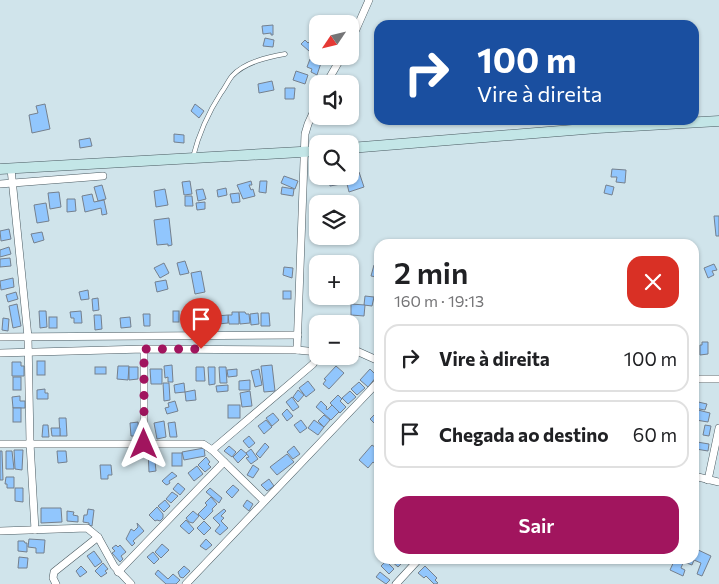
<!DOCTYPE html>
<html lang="pt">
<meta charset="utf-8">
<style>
:root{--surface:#fff;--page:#f2f2f2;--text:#202124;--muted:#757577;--line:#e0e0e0;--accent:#a1155e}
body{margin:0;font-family:Commissioner,sans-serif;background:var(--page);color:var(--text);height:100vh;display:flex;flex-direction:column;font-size:19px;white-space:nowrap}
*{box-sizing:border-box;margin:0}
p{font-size:16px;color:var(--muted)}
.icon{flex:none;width:28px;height:28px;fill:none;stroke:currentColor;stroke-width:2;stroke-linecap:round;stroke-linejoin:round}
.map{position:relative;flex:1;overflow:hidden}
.panel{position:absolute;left:374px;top:239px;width:325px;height:325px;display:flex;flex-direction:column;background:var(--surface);border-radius:15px;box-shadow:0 1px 4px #0004}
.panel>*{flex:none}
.top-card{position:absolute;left:374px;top:20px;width:325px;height:105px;border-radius:15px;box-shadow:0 1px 4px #0004;background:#1a4fa0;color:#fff;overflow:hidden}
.needle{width:32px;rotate:235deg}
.buttons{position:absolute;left:309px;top:15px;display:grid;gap:10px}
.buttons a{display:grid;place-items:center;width:50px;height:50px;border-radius:10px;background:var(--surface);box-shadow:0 1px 4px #0004;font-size:25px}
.pin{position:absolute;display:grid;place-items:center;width:42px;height:42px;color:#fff;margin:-51px -21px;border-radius:50% 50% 50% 0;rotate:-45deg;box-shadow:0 0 5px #0007}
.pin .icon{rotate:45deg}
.me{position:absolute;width:55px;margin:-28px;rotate:0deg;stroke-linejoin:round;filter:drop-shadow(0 0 4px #0008)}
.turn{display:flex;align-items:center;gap:18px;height:105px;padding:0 20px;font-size:22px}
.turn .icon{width:65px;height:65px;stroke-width:2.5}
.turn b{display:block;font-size:35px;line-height:42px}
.round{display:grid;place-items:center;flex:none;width:52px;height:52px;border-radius:15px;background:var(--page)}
.head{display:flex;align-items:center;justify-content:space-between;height:85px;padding:0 20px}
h1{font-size:30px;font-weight:600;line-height:38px}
.cta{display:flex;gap:10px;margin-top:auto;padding:10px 20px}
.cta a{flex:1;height:58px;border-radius:15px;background:var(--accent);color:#fff;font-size:20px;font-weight:600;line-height:58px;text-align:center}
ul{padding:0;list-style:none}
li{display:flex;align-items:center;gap:15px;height:68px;margin:0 10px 8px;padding:0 10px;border:2px solid var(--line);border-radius:15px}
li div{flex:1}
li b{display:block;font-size:19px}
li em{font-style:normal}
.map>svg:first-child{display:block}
</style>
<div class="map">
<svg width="719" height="584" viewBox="0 0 719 584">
<rect width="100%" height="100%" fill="#d0e4eb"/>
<g fill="#91c6fd" stroke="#75808d">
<path d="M273 25V35H271V33L263 34 262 26Z"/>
<path d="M265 38 274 40 273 47 263 46Z"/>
<path d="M313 39 317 42 309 51 301 44 305 40 308 43Z"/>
<path d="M310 59 321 63 317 75 311 72 312 69 307 67Z"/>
<path d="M296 71 308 75 305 84 293 80Z"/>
<path d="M272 81 274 90 259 93 258 84Z"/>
<path d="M285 88H295L294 99H285Z"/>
<path d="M45 104 50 129 32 133 29 115 38 113 36 106Z"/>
<path d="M195 104 204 111 199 118 191 111Z"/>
<path d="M174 134 184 135V143L174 142Z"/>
<path d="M90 138 92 146 80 148 79 140Z"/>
<path d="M612 169 626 170 625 183 616 182 617 177H611Z"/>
<path d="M359 172 364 187 349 192 345 176H350V174Z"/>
<path d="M284 176 298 181 295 189 281 183Z"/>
<path d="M328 176H345L346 183 330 186Z"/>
<path d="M190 181 192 194 184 195 182 182Z"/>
<path d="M251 181 252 185H249L251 190 253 189 255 196 243 199 237 185Z"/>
<path d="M260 181H267L266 193 259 192Z"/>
<path d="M102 185 106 199 98 201 94 187Z"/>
<path d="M606 185 614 187 612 195 604 193Z"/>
<path d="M282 187 294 189 293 196 281 194Z"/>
<path d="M226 188 227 195 218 197 217 190Z"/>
<path d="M165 189 168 205 156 207 154 191Z"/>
<path d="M203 189 206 199 198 201 196 190Z"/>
<path d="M59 192 61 207 50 209 48 193Z"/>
<path d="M239 193 240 202 232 203 230 194Z"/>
<path d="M92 194 94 202 104 200 107 214 102 215 101 208 85 212 82 196Z"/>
<path d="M185 196H192L193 206H185Z"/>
<path d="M67 199H75L76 211 67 212Z"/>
<path d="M205 202V209L197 210 196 203Z"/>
<path d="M46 203 49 221 37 223 34 205Z"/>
<path d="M714 216H719V236H716Z"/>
<path d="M169 218 172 245 168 246V244L157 245 154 220Z"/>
<path d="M9 229 11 239 1 241 0 231Z"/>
<path d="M42 232 44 240 34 243 31 234Z"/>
<path d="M9 247 11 254 0 257V250Z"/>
<path d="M10 258 11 266 0 267V259Z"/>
<path d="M185 261 189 273 180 275 177 263Z"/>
<path d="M164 263 169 273 160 278 154 268Z"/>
<path d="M714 264 717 270 712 271 714 275 708 278 704 268Z"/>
<path d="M374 265 379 266V282L377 281V277L371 276Z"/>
<path d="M284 267 293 268 292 278 283 275Z"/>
<path d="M201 271 205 292 195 294 191 273Z"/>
<path d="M13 278 14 287 1 290 0 281Z"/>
<path d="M166 280 168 289 157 292 155 282Z"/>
<path d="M88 290 89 299 81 300 79 292Z"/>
<rect x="283" y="291" width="8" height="8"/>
<path d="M16 292 18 299 8 302 6 295Z"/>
<path d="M365 296 374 297 372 306 364 305Z"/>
<path d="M98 298 99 310 93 311 92 299Z"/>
<path d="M17 304 21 326 13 328 9 306Z"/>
<path d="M351 304 365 305 364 316 351 315Z"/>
<path d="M194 310 196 325 184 326 182 311Z"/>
<path d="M39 311H46L47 327 40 328Z"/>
<path d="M81 311 82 323H74V318H71L70 312Z"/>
<rect x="173" y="311" width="6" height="11"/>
<path d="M232 312H239V324H229L228 315H232Z"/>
<path d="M239 312H245L246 314H249L250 323 240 324Z"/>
<path d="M258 313 259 324 251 325 250 314Z"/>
<path d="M261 313H269L270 326H261Z"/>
<path d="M143 314H150V326H144Z"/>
<path d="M204 314 205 322 196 324 195 316Z"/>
<path d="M94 315H101L102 329 95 330Z"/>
<path d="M228 315V323L218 324 217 316Z"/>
<rect x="49" y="317" width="8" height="11"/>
<path d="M130 317 131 327 121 328 120 318Z"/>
<path d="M3 318 9 319 8 331 2 330Z"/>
<path d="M702 342H708V354L700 355V345H702Z"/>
<rect x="37" y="361" width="8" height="14"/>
<path d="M12 362H21V366H24V376H12Z"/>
<path d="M172 365 173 382H168V377L165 378 164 366Z"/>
<path d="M272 365 275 391 264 392 261 366Z"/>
<path d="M118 366H129L128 380 117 379Z"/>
<path d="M336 366 344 373 329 389 323 384 326 380 324 379Z"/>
<rect x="95" y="367" width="11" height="7"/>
<path d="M129 367H138V379L129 380Z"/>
<path d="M196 367H204L205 381H196Z"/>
<path d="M208 367H215V384L209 385Z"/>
<path d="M219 367H226L227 383H220Z"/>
<path d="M150 369H162V384H151Z"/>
<path d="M237 369V376L228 377 227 370Z"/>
<path d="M259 369 262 385 255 387 251 371Z"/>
<path d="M370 369 377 376 368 387 360 380Z"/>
<rect x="13" y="377" width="8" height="13"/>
<path d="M250 380V390H239V381Z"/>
<path d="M308 381 315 390 306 397 299 388Z"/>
<path d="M359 382 365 388 357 395 351 389Z"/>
<path d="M163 383H169L170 400 164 401Z"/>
<path d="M184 383 185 392 175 393 174 385Z"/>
<path d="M228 385V391L217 392 216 386Z"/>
<path d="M45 389V393H48V399H37V390Z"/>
<path d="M195 390 196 400 186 401 185 392Z"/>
<path d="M298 390 304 395 298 402 293 397Z"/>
<path d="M250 391 252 406 242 407 240 393Z"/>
<path d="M350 391 356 397 348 404 342 398Z"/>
<path d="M338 395 342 399 340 401 346 407 340 413 330 403Z"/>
<path d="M20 396V401H25V408H13L12 397Z"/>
<path d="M292 397 299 407 293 411 286 402Z"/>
<path d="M175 401 178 411 167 414 165 408 169 407 168 403Z"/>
<path d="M321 401 327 407 326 408 327 410 332 405 339 412 331 420 316 407Z"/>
<path d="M694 401 707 404 705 410 694 408Z"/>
<rect x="228" y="405" width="12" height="13"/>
<rect x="13" y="408" width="8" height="14"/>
<path d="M287 409 293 416 287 421 282 414Z"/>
<path d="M379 410V422L376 425 370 419Z"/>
<path d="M698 410 710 413 708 422 696 420Z"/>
<path d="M273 413 279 420 272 426 266 418Z"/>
<path d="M324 415 330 420 324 427 318 421Z"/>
<path d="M59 418H66L67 436H60Z"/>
<path d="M266 420 272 427 264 434 258 426Z"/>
<path d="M301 420 307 428 300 433 294 425Z"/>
<path d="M314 420 324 427 318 435 308 428Z"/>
<path d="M164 421 166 437 157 439 154 423Z"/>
<path d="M138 422 139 436H131L130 423Z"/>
<path d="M175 422 177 437H170L168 423Z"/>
<path d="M43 425H48L49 437H42Z"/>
<path d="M705 425 711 426 709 436 703 435Z"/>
<path d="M51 428H60V436H52Z"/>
<path d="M249 436 255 443 249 448 243 441Z"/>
<path d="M697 442 709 444 708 451 696 449Z"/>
<path d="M265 443 269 447 260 458 256 454Z"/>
<path d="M372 445 379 450V467L373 462 368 468 359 460Z"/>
<path d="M229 446 236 452 232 457 224 451Z"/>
<path d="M294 446 300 454 293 459 287 452Z"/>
<path d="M204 448 205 456 184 460 182 452Z"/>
<path d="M241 449 247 454 238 463 233 457Z"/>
<path d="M251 449 258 459 251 464 246 458 249 457 246 453Z"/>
<path d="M14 450H23L22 470 15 469Z"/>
<path d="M0 451H2L3 480H0Z"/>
<path d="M6 451H12L14 469H6Z"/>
<path d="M57 451H66L67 462 58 463Z"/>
<path d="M148 451H154L156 471 149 472Z"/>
<rect x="172" y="453" width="10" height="13"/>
<path d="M287 454 294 462 277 475 270 467Z"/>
<path d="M206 457 210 462 208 464 211 467 205 472 198 465Z"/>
<path d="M100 465H111L112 475H108V479H101Z"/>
<path d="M253 465 259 469 253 478 247 475Z"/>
<path d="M197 466 203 474 194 481 188 473Z"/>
<path d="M172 472 177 476 169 481 170 483 167 485 165 484 162 481Z"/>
<path d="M6 477H14V488H7V484H5Z"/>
<path d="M269 479 274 486 267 491 261 485Z"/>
<path d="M178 483 185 489 180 495 173 489Z"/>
<path d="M233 485 239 490 232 498 226 492Z"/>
<path d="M15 488H23V502L15 501Z"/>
<path d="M210 488 222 498 219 503 206 492Z"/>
<path d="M172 492 178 496 171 503 166 499Z"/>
<path d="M211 497 217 504 212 509 213 511 204 520 198 514 207 505 205 503Z"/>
<path d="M165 500 170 506 164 512 158 506Z"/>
<path d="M247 500 253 504 249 511 243 506Z"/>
<path d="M157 507 163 514V518L160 521 157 520 155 521 149 515Z"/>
<path d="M41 508H61L62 522 41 523Z"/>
<path d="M88 509 94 510 92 526 89 525V523L83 522 84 515H87Z"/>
<path d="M224 509 226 511 221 516 224 518 221 521 228 528 220 535 215 531 220 525 213 518Z"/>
<path d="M67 511 74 512 73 515 78 516V522L67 521Z"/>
<path d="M193 511 199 516 193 523 189 522 186 518Z"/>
<path d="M186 520 194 529 189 534 180 526Z"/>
<path d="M204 521 211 528 204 535 197 528Z"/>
<path d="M137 523 144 531 133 541 135 543 132 546 126 539 131 529 134 531 138 527Z"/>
<path d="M29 539 45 540 44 553H36V548L28 547Z"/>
<path d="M206 539 212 545 206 550 200 546Z"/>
<path d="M18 541H24L25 543H27V552L18 551Z"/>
<path d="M162 544 169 550 161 558 155 552Z"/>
<path d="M116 545 118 547 120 545 126 552 121 556 123 559 120 562 112 553 115 551 112 548Z"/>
<path d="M694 548 711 556 702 576 697 574 701 563 694 560 692 565 684 562 686 559H694Z"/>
<path d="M94 551 102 562 95 567 87 556Z"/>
<path d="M153 552 159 559 154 564 147 557Z"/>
<path d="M19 557 28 558 27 568H18Z"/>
<path d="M389 559H400L403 562 398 567Z"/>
<path d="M675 559 683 563 681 568 685 570 683 576 670 570Z"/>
<path d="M386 561 394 569 389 574 381 566Z"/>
<path d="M103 563 108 569 105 571 107 573 101 577 95 571Z"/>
<path d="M81 566 87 572 80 577 76 571Z"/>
<path d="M184 566 190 571 183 578 180 577 178 572Z"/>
<path d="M425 566 437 578 435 580 438 583 436 584H434L426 576 424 578 418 573Z"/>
<path d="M158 570 168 579 173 574 180 580 176 584H166L155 574Z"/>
<path d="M380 572 390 580 386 584 376 577Z"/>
</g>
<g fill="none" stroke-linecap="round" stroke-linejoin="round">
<defs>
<path id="service" d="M193 157C199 133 208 113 221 93 225 88 228 81 232 76 245 62 268 57 285 54"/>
<g id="minor">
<path d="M350 43 369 0"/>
<path d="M326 84 342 56"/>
<path d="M11 169 28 337 30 443 35 530"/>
<path d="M0 184 103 176"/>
<path d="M0 337 298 335"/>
<path d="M350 348 379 361"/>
<path d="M144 349V445"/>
<path d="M297 350 305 134 308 124 318 102"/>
<path d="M0 353 144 349 297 350 318 352"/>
<path d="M694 379H719"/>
<path d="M0 444H203L212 450 264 501"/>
<path d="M212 450 313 364 318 356"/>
<path d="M694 476 719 482"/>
<path d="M708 480 719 428"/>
<path d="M0 531 87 528 98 537 114 566 131 584"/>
<path d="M118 572 224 462"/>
<path d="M56 584 53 578 54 572 98 537"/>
<path d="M186 584 379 381"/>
<path d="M396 584 419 559"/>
</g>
<g id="secondary">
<path d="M350 148 597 128 719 121"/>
<path d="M0 169 318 151"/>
</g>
</defs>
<use href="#service" stroke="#4a5a61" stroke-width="5"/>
<use href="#minor" stroke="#4a5a61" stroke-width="8"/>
<use href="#secondary" stroke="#4a5a61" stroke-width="11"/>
<use href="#service" stroke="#fff" stroke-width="4"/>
<use href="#minor" stroke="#fff" stroke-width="7"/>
<use href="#secondary" stroke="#c3e6e7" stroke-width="10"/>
</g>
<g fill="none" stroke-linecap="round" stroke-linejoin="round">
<path stroke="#a1155e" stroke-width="9" stroke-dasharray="0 16.2" d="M144 444V349H201"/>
</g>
</svg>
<div class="buttons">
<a><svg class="needle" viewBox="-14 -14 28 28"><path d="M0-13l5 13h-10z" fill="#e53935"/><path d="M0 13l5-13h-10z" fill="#757577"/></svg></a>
<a><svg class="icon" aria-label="sound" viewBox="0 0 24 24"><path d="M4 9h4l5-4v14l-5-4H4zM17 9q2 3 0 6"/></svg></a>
<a><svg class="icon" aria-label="search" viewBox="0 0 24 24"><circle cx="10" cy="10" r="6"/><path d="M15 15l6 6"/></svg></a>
<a><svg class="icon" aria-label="layers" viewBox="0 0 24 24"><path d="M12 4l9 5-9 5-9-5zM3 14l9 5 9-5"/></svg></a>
<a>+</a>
<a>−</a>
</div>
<div class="pin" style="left:201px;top:349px;background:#d93025"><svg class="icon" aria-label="arrive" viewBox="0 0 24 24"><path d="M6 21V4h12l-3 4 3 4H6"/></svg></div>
<svg class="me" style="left:144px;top:444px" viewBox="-20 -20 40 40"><path d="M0-17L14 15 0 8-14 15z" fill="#a1155e" stroke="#fff" stroke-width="4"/></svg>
<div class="top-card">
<div class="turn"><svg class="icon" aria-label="right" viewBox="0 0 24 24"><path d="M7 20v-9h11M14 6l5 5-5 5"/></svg><div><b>100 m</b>Vire à direita</div></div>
</div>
<section class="panel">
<div class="head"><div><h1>2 min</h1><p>160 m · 19:13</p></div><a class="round" style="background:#d93025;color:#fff"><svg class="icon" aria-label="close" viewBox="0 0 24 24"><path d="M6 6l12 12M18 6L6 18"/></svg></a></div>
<ul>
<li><svg class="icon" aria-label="right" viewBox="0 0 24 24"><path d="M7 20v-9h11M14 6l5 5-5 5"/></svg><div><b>Vire à direita</b></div><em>100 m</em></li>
<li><svg class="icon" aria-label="arrive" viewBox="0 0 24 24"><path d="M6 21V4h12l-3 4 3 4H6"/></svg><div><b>Chegada ao destino</b></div><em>60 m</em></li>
</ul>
<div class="cta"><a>Sair</a></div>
</section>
</div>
